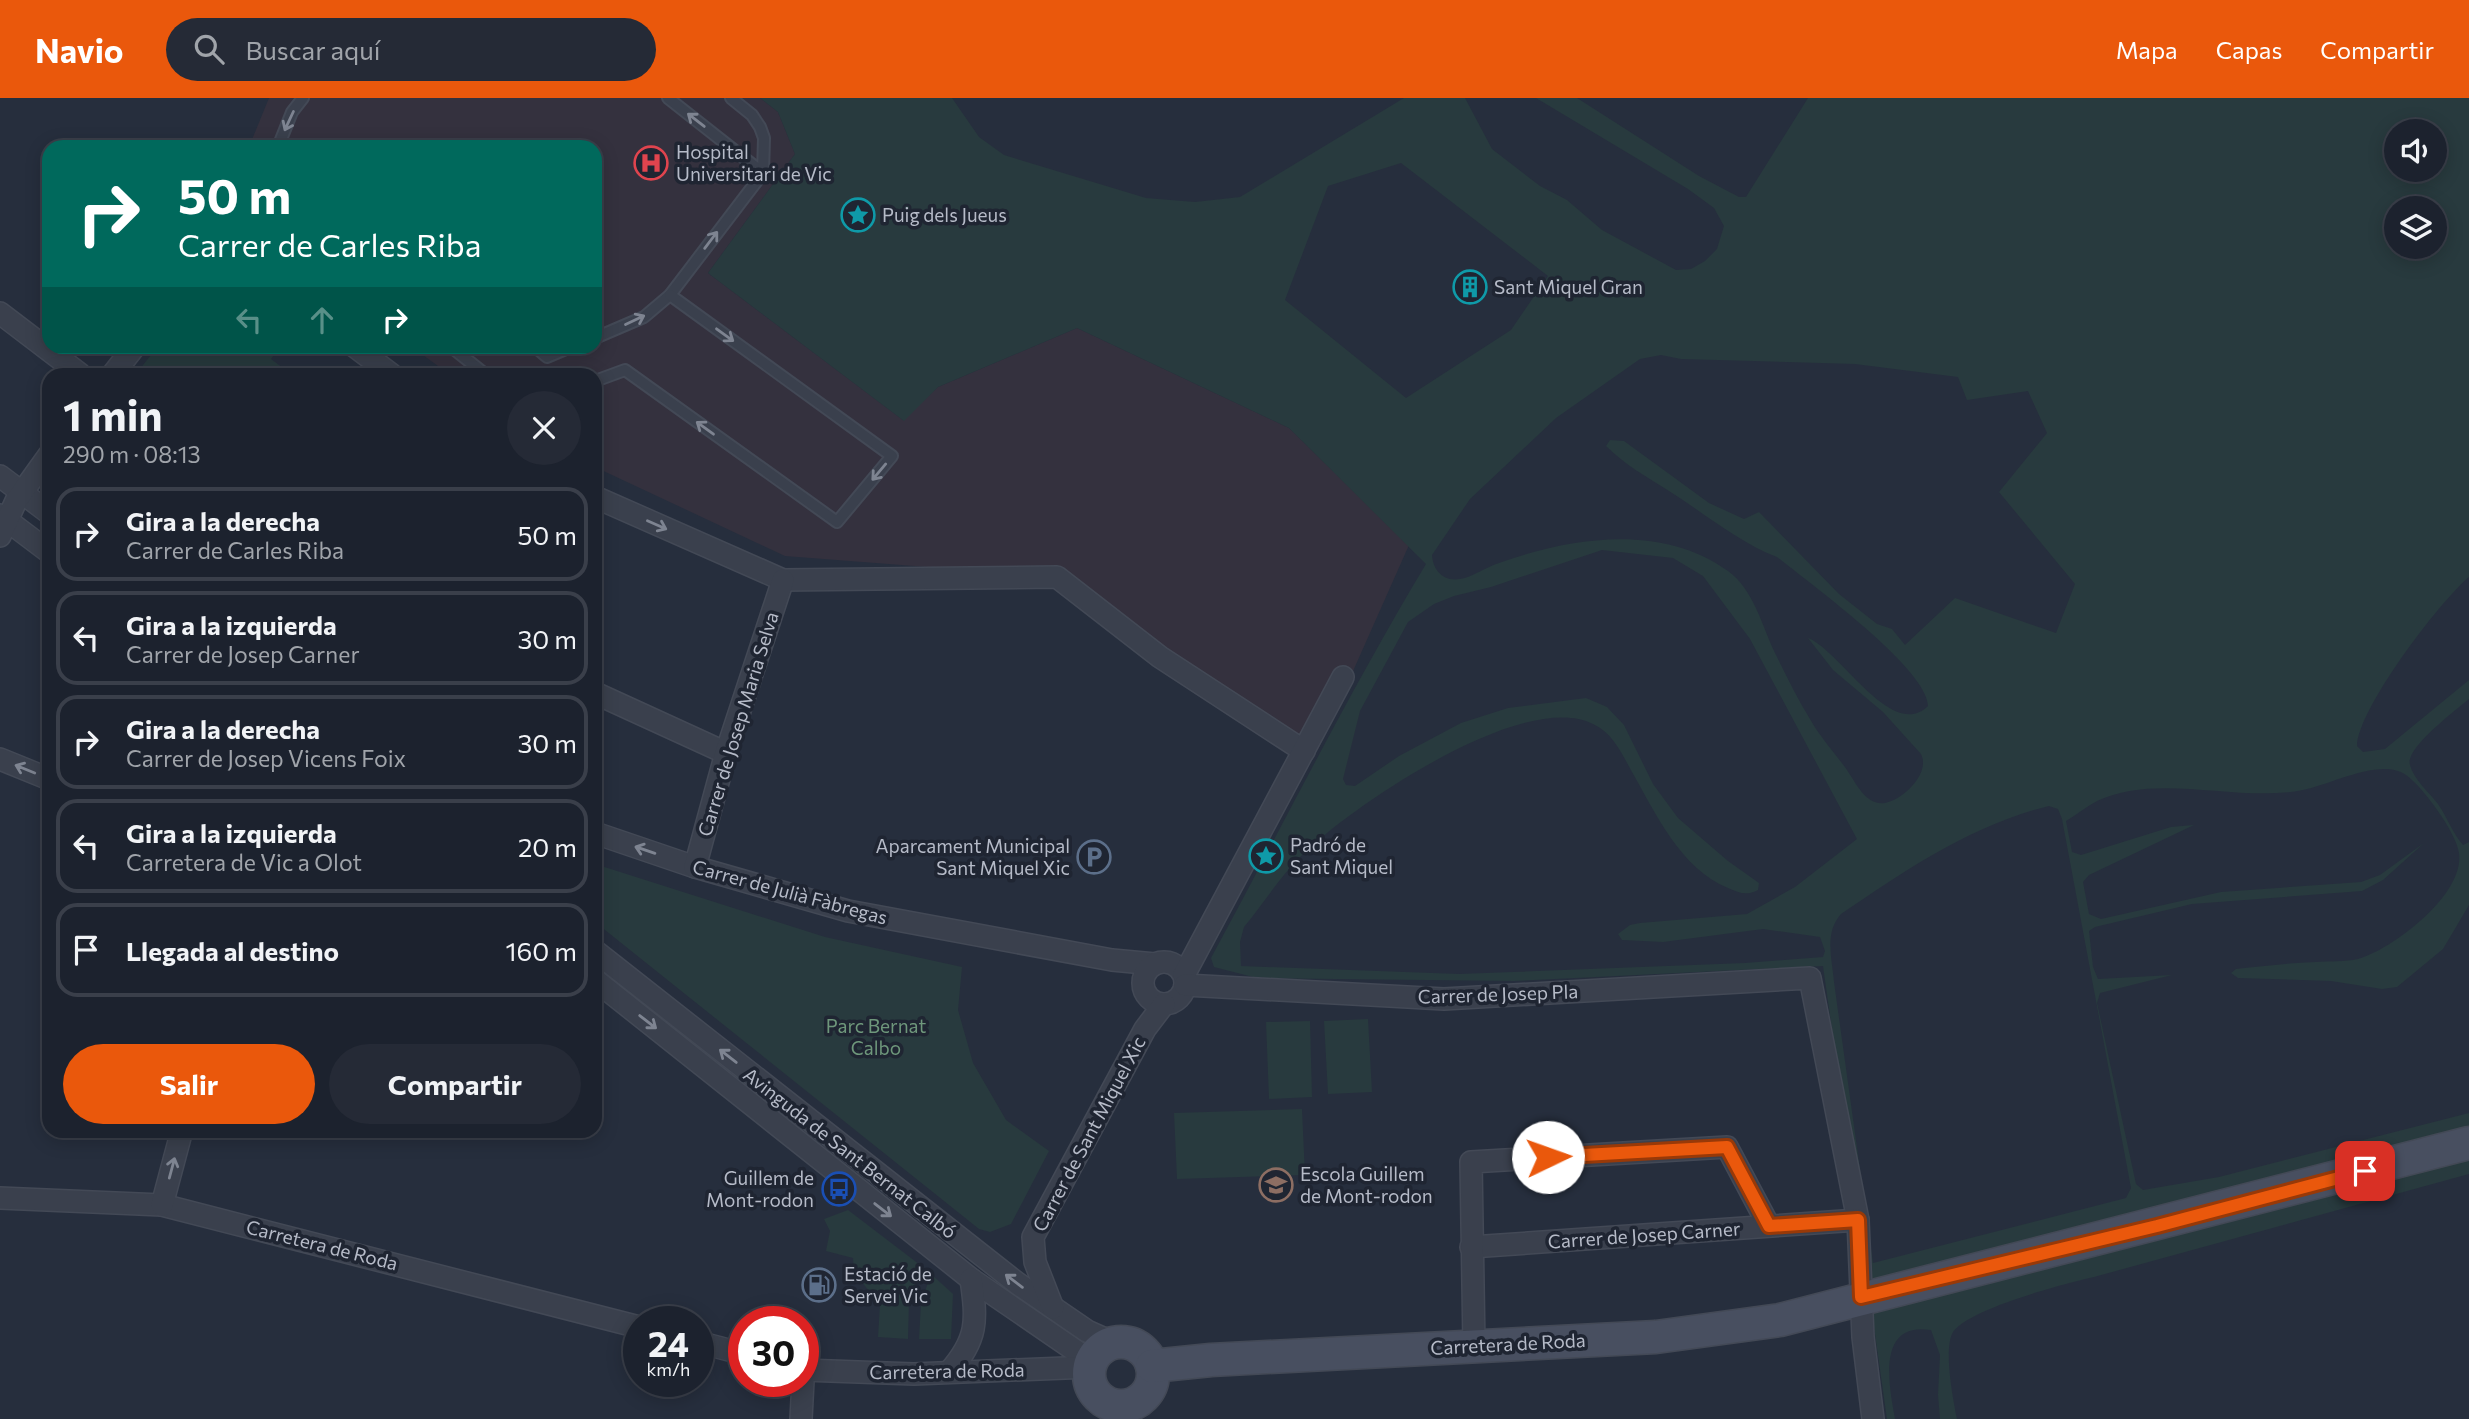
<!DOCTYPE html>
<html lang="es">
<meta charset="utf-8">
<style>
:root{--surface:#1c222e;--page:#252a36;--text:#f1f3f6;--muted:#a0a4aa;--line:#3a3f4a;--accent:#ea580c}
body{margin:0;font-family:Commissioner,sans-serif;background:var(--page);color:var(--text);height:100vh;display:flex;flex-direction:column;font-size:26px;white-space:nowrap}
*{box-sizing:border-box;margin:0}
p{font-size:23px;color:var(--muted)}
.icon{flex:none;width:38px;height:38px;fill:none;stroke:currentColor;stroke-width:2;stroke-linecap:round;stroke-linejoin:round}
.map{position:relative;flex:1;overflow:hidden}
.details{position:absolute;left:42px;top:270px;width:560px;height:770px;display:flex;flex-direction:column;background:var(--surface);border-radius:21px;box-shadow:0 4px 18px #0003,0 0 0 2px var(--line)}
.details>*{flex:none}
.top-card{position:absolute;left:42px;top:42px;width:560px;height:214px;border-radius:21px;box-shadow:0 4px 18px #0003,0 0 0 2px var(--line);background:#00695c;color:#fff;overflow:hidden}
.tools{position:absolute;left:2384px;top:21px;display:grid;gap:14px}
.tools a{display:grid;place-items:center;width:63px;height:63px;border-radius:50%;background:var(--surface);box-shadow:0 4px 18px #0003,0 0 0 2px var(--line);font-size:35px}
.speed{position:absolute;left:623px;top:1208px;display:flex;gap:14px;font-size:35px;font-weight:700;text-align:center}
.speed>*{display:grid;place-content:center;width:91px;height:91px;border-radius:50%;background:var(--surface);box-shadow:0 4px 18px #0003,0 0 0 2px var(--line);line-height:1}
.speed small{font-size:18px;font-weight:400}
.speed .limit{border:10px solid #d22;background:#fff;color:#111}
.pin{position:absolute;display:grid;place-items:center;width:60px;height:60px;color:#fff;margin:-30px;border-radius:14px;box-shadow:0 4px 10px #0006}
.me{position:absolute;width:77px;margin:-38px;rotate:87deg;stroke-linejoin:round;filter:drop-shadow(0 0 5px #0008)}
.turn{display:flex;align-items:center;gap:24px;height:147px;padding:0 21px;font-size:32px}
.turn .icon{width:91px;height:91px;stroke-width:2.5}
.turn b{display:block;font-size:49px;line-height:60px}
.lanes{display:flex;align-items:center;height:66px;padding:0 21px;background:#0003;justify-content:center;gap:35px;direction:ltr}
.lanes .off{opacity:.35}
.round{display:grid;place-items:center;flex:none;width:74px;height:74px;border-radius:37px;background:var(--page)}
.head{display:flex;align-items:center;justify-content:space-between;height:119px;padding:0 21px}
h1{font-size:42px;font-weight:700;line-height:52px}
.button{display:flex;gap:14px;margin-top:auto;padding:14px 21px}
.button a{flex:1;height:80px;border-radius:42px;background:var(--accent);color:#fff;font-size:28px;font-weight:700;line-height:80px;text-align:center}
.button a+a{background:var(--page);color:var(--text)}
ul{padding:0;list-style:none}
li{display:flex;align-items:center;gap:21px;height:94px;margin:0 14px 10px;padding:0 7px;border:4px solid var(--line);border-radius:21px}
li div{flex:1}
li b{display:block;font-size:26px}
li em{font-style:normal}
header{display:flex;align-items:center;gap:42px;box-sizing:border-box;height:98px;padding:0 35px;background:var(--accent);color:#fff}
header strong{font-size:33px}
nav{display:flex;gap:38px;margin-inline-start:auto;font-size:24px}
.search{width:490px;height:63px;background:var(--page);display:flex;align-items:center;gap:18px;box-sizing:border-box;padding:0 24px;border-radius:38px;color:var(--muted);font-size:26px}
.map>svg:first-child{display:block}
</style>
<header>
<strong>Navio</strong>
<div class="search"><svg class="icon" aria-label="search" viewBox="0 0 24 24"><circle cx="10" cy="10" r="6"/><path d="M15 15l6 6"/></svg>Buscar aquí</div>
<nav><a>Mapa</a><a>Capas</a><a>Compartir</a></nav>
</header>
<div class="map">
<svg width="2469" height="1321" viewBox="0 0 2469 1321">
<rect width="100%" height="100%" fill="#262e3d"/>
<path fill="#34313e" d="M269 0H760L778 14 795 56 708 175 903 322 938 289 1077 230 1289 330 1409 447 1318 652 1057 479 785 458 595 369V276H449L412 249 595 248V49H249Z"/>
<g fill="#283a3e" fill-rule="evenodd">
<path d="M760 0H952L979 39 1004 57 1146 100 1195 104 1240 99 1404 0H1465L1492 51 1540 88 1567 102 1602 132 1676 172 1691 171 1705 163 1717 151 1724 128 1714 110 1688 91 1536 0H1577L1699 78 1739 99H1746L1808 0H2469V479C2439 504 2358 611 2357 648L2363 654 2385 651 2469 582V601C2456 612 2405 650 2410 667 2414 682 2428 693 2438 706 2447 719 2453 736 2463 747L2469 744V807L2443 851 2397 889 2382 891 2331 883 2238 880 2231 875 2236 871C2263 868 2289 865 2316 864 2329 863 2345 864 2358 861 2393 851 2465 796 2459 755 2456 734 2423 689 2406 677 2381 659 2330 687 2303 692 2239 705 2157 674 2097 703 2086 709 2076 717 2066 723L2072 754 2081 757 2171 729 2194 727 2089 777 2083 784 2089 816 2101 821 2221 794 2361 784 2380 777 2424 745 2383 782 2362 793 2192 806 2095 829 2089 833 2093 869 2098 881 2172 877 2100 895 2097 905 2136 1086 2143 1092 2219 1079 2469 1015V1076L2094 1179C2067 1185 1963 1212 1952 1236 1944 1254 1953 1301 1957 1321H1940L1938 1297 1940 1257 1931 1232C1876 1223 1889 1287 1895 1321H1887L1823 868 1514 883 1257 880 1214 869 1211 860C1282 729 1349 594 1426 466L1289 330 1077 230 938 289 904 323 708 175 795 56 778 14ZM2396 33H2434V72H2396ZM1401 65 1548 178 1511 232 1406 300 1285 202 1328 88ZM2396 110H2434V149H2396ZM1661 257 1681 261 1855 266 1958 279 1967 302 2028 293 2047 335 1999 394 2075 486 2056 535 1955 500 1905 547 1892 531 1877 526 1839 496 1759 414 1744 421 1709 405 1624 343 1610 342 1606 348C1625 367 1647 379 1669 393 1704 415 1738 444 1777 459 1808 484 1928 571 1928 608 1892 644 1840 552 1808 540L1833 572 1883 614 1921 656C1931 676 1902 702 1885 705 1866 708 1856 685 1847 672 1835 655 1820 639 1810 621 1797 600 1786 577 1775 555 1762 528 1754 492 1728 473 1661 425 1572 439 1499 465 1486 469 1473 479 1460 481 1443 484 1433 472 1432 457L1470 401 1556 320 1640 261ZM1602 452 1673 460 1703 478 1750 541 1857 741 1795 789 1747 816 1640 825 1630 827 1618 836 1622 842 1663 844 1763 831 1820 839 1825 853 1823 859 1745 865 1459 876 1241 868 1240 844 1244 829C1264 805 1281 777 1304 755 1354 707 1524 591 1593 626 1613 635 1622 656 1632 674 1656 716 1681 771 1728 790 1739 795 1747 798 1758 792L1759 785 1728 763 1678 720 1653 686 1624 627 1607 609 1586 600 1508 610 1461 625 1399 658 1355 688 1346 687 1343 681 1360 613 1408 524 1434 506 1454 498 1491 489ZM2049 708 2058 711 2062 721 2131 1090 2126 1100 1873 1165 1834 884C1832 860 1824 835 1841 816 1904 773 1973 726 2049 708Z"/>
<path d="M158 248 280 249 271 261 291 276H136Z"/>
<path d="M595 766 825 839 962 869 958 912 973 965 1006 1022 1049 1053 1011 1126 990 1134 979 1131 595 824Z"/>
<path d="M1368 921 1372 994 1328 996 1324 923Z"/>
<path d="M1310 923 1312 999 1269 1001 1266 924Z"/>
<path d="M1302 1011 1305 1077 1177 1081 1174 1015Z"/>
<path d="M848 1112 924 1170 909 1202 908 1241 878 1239 880 1207 854 1174 853 1160 826 1153 830 1133 824 1121Z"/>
<path d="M931 1176 953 1196 951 1241H919L921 1205Z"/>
</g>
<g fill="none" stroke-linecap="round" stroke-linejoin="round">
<defs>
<g id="lane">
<path d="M668 0 763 75"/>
<path d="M278 49 292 14 303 0"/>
<path d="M595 240 644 219 670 197 763 75 764 40 760 29 752 17 731 0"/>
<path d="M450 248 485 276"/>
<path d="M534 248 547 259 573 248"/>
<path d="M595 283 625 272 837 424 892 358 670 197"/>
</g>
<g id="street">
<path d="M0 215 80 276"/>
<path d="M354 248 391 276"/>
<path d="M113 276 135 248"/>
<path d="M0 378 49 415"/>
<path d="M595 399 783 482 1057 479 1160 559 1304 653"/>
<path d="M0 417 49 454"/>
<path d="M0 438 16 403 49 357"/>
<path d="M595 595 726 655"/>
<path d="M0 661 49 681"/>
<path d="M595 735 695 769 848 813 1112 862 1155 866"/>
<path d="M695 769 726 655 783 482"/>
<path d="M595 853 1017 1185 1087 1233 1114 1245"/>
<circle cx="1164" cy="885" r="21"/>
<path d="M1184 877 1343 579"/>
<path d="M595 882 971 1181 1092 1264"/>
<path d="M1185 887 1444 901 1810 880 1858 1122 1863 1239 1873 1321"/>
<path d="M0 1100 162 1107 639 1229"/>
<path d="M162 1107 182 1032"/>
<path d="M1471 1149 1858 1122"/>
<path d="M1053 1210 1035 1164 1033 1139 1145 931 1164 906"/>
<path d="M698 1244 744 1256"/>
<path d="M1474 1248 1471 1064 1727 1049 1769 1128"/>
<path d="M803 1272 914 1276 1090 1269"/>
<path d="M949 1274C978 1241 977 1223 971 1181"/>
<path d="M801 1321 803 1283"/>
</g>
<g id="secondary">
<circle cx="1121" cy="1276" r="32"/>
<path d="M1152 1268 1211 1262 1656 1239 1780 1222 2469 1045"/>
</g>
</defs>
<use href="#lane" stroke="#434956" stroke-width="14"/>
<use href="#street" stroke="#434956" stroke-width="24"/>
<use href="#secondary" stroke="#434956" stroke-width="35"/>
<use href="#lane" stroke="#3a404d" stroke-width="10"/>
<use href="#street" stroke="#3a404d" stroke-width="21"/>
<use href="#secondary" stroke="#484f60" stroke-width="32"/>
</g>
<defs><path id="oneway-shaft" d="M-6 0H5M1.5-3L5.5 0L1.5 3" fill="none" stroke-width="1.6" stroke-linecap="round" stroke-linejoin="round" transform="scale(1.75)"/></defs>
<g stroke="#7e8491">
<use href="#oneway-shaft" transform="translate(696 22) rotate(-142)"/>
<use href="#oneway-shaft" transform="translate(289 23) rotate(115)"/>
<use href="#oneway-shaft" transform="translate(711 142) rotate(-53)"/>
<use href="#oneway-shaft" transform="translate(635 222) rotate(-25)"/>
<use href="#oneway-shaft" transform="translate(725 237) rotate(36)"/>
<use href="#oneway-shaft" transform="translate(705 330) rotate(-144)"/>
<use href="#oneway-shaft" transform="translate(879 374) rotate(130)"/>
<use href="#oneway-shaft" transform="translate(657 427) rotate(24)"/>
<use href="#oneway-shaft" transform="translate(25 671) rotate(-158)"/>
<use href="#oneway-shaft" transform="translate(645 752) rotate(-161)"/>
<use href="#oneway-shaft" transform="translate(648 924) rotate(38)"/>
<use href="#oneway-shaft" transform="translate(728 958) rotate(-142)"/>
<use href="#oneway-shaft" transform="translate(172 1070) rotate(-75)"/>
<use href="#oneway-shaft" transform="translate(883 1112) rotate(38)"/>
<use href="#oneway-shaft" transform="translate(1014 1183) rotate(-143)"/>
</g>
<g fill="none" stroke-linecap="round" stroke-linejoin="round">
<defs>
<path id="route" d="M1548 1059 1727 1049 1769 1128 1858 1122 1861 1199 2157 1128 2365 1073"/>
</defs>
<use href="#route" stroke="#983908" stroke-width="18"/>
<use href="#route" stroke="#ea580c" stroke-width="12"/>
</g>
<defs>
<symbol id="hospital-ring" viewBox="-11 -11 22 22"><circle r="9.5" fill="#1f2532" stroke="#e0444e" stroke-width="1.5"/><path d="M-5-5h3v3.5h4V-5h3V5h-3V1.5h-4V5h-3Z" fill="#e0444e"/></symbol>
<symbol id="sight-ring" viewBox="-11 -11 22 22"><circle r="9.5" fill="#1f2532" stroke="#0f9aa8" stroke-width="1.5"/><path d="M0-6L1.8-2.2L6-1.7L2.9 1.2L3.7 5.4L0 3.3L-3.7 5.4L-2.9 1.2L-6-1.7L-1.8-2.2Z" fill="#0f9aa8"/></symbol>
<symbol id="building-ring" viewBox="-11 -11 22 22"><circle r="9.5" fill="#1f2532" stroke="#0f9aa8" stroke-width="1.5"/><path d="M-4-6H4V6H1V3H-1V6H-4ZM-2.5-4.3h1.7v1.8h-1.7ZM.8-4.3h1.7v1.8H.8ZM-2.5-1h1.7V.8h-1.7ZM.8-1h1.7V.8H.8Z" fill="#0f9aa8"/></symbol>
<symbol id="parking-ring" viewBox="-11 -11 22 22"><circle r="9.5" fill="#1f2532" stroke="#5c6f8a" stroke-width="1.5"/><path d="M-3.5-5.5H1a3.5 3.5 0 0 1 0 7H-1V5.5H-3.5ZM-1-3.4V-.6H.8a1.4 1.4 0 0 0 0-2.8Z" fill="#5c6f8a"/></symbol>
<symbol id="school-ring" viewBox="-11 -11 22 22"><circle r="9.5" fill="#1f2532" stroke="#8d6e63" stroke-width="1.5"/><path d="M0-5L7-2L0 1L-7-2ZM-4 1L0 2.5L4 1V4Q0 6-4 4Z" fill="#8d6e63"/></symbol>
<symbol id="bus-ring" viewBox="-11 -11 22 22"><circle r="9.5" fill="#1f2532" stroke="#1a4fb4" stroke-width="1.5"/><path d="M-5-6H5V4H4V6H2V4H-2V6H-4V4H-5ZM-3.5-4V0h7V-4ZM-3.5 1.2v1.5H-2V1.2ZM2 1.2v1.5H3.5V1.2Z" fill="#1a4fb4"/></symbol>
<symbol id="fuel-ring" viewBox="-11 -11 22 22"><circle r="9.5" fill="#1f2532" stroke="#5c6f8a" stroke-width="1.5"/><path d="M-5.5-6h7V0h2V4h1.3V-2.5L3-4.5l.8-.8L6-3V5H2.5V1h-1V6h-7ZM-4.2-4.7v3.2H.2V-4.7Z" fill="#5c6f8a"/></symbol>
</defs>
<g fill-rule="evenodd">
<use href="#hospital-ring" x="632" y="46" width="38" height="38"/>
<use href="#sight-ring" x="839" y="98" width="38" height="38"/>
<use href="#building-ring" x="1451" y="170" width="38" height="38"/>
<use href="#sight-ring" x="1247" y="739" width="38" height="38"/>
<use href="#parking-ring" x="1075" y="740" width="38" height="38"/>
<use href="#school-ring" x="1257" y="1068" width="38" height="38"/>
<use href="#bus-ring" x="820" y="1072" width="38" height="38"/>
<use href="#fuel-ring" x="800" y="1168" width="38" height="38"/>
</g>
<g text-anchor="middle" stroke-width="7" stroke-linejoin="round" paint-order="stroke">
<g font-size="19" fill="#b6bbc8" stroke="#1f2532" text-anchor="start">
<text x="676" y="61">Hospital<tspan x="676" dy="22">Universitari de Vic</tspan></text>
<text x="882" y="124">Puig dels Jueus</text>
<text x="1494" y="196">Sant Miquel Gran</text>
<text x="1290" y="754">Padró de<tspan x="1290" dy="22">Sant Miquel</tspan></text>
<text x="1070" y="755" text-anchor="end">Aparcament Municipal<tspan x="1070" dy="22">Sant Miquel Xic</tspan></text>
<text x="1300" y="1083">Escola Guillem<tspan x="1300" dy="22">de Mont-rodon</tspan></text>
<text x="814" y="1087" text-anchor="end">Guillem de<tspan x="814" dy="22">Mont-rodon</tspan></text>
<text x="844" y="1183">Estació de<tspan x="844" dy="22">Servei Vic</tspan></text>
</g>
<g font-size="19" fill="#b6bbc8" stroke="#1f2532">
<text transform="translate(738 626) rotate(-73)" y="7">Carrer de Josep Maria Selva</text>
<text transform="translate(790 794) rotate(15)" y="7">Carrer de Julià Fàbregas</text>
<text transform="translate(1498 896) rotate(-2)" y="7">Carrer de Josep Pla</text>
<text transform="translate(1089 1036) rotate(-62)" y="7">Carrer de Sant Miquel Xic</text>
<text transform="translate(850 1055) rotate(38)" y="7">Avinguda de Sant Bernat Calbó</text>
<text transform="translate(1644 1137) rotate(-4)" y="7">Carrer de Josep Carner</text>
<text transform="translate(322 1147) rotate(14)" y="7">Carretera de Roda</text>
<text transform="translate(1508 1246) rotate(-3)" y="7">Carretera de Roda</text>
<text transform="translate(947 1273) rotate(-1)" y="7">Carretera de Roda</text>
</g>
<g font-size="19" fill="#6e977b" stroke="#1f2532">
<text x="876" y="935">Parc Bernat<tspan x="876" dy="22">Calbo</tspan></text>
</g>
</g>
</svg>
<div class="tools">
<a><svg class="icon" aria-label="sound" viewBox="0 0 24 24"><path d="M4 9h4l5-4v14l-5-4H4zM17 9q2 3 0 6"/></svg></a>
<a><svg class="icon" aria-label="layers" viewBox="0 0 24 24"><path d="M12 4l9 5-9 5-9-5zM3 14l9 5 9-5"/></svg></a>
</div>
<div class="speed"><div>24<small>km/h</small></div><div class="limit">30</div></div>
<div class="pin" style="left:2365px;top:1073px;background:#d93025"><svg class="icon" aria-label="arrive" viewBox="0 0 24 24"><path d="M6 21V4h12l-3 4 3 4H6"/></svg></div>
<svg class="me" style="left:1548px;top:1059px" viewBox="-20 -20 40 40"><circle r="19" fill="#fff"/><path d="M0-13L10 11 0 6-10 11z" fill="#ea580c"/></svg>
<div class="top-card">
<div class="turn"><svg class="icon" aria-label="right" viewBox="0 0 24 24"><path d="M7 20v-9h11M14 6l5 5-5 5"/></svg><div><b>50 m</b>Carrer de Carles Riba</div></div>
<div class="lanes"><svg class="icon off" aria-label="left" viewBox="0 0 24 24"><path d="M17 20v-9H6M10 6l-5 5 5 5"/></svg><svg class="icon off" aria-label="ahead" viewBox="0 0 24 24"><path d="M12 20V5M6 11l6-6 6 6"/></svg><svg class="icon" aria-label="right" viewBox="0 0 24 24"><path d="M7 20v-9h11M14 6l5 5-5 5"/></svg></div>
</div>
<section class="details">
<div class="head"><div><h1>1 min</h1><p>290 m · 08:13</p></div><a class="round"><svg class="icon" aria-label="close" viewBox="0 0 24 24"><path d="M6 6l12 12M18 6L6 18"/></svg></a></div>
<ul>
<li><svg class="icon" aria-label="right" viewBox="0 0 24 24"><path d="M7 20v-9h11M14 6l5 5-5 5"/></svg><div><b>Gira a la derecha</b><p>Carrer de Carles Riba</p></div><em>50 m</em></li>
<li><svg class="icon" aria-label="left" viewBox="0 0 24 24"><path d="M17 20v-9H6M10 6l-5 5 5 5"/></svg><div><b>Gira a la izquierda</b><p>Carrer de Josep Carner</p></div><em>30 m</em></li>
<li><svg class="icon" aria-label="right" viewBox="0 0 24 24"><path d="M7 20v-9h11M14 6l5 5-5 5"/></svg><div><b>Gira a la derecha</b><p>Carrer de Josep Vicens Foix</p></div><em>30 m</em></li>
<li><svg class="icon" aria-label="left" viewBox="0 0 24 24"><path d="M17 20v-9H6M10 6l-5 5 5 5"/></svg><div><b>Gira a la izquierda</b><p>Carretera de Vic a Olot</p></div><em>20 m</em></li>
<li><svg class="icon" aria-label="arrive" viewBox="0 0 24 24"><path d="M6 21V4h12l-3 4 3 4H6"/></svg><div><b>Llegada al destino</b></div><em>160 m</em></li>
</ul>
<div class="button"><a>Salir</a><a>Compartir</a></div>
</section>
</div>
